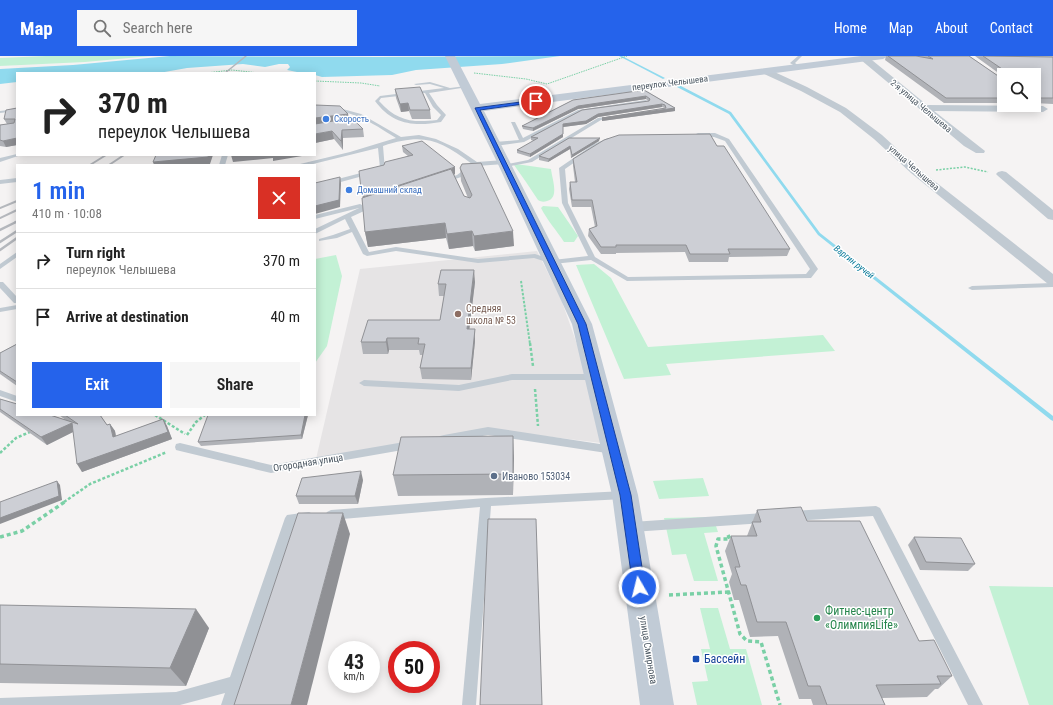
<!DOCTYPE html>
<meta charset="utf-8">
<style>
:root{--surface:#fff;--page:#f6f6f6;--text:#222;--muted:#767676;--line:#e0e0e0;--accent:#2563eb}
body{margin:0;font-family:"Roboto Condensed",sans-serif;background:var(--page);color:var(--text);height:100vh;display:flex;flex-direction:column;font-size:15px;white-space:nowrap}
*{box-sizing:border-box;margin:0}
p{font-size:13px;color:var(--muted)}
.icon{flex:none;width:22px;height:22px;fill:none;stroke:currentColor;stroke-width:2;stroke-linecap:round;stroke-linejoin:round}
.map{position:relative;flex:1;overflow:hidden}
.drawer{position:absolute;left:16px;top:108px;width:300px;height:252px;display:flex;flex-direction:column;background:var(--surface);border-radius:0px;box-shadow:0 2px 10px #0003}
.drawer>*{flex:none}
.top-card{position:absolute;left:16px;top:16px;width:300px;height:84px;border-radius:0px;box-shadow:0 2px 10px #0003;background:#fff;color:var(--text);overflow:hidden}
.buttons{position:absolute;left:997px;top:12px;display:grid;gap:8px}
.buttons a{display:grid;place-items:center;width:44px;height:44px;border-radius:0px;background:var(--surface);box-shadow:0 2px 10px #0003;font-size:20px}
.speed{position:absolute;left:328px;top:585px;display:flex;gap:8px;font-size:20px;font-weight:700;text-align:center}
.speed>*{display:grid;place-content:center;width:52px;height:52px;border-radius:50%;background:var(--surface);box-shadow:0 2px 10px #0003;line-height:1}
.speed small{font-size:10px;font-weight:400}
.speed .limit{border:6px solid #d22;background:#fff;color:#111}
.pin{position:absolute;display:grid;place-items:center;width:34px;height:34px;color:#fff;margin:-17px;border:2px solid #fff;border-radius:50%;box-shadow:0 1px 4px #0007}
.me{position:absolute;width:44px;margin:-22px;rotate:352deg;stroke-linejoin:round;filter:drop-shadow(0 0 3px #0008)}
.turn{display:flex;align-items:center;gap:14px;height:84px;padding:0 16px;font-size:18px}
.turn .icon{width:52px;height:52px;stroke-width:2.5}
.turn b{display:block;font-size:28px;line-height:34px}
.round{display:grid;place-items:center;flex:none;width:42px;height:42px;border-radius:0px;background:var(--page)}
.summary{display:flex;align-items:center;justify-content:space-between;height:68px;padding:0 16px}
h1{font-size:24px;font-weight:600;line-height:30px;color:var(--accent)}
.button{display:flex;gap:8px;margin-top:auto;padding:8px 16px}
.button a{flex:1;height:46px;border-radius:0px;background:var(--accent);color:#fff;font-size:16px;font-weight:600;line-height:46px;text-align:center}
.button a+a{background:var(--page);color:var(--text)}
ul{padding:0;list-style:none}
li{display:flex;align-items:center;gap:12px;height:56px;padding:0 16px;border-top:1px solid var(--line)}
li div{flex:1}
li b{display:block;font-size:15px}
li em{font-style:normal}
header{display:flex;align-items:center;gap:24px;box-sizing:border-box;height:56px;padding:0 20px;background:var(--accent);color:#fff}
header strong{font-size:19px}
nav{display:flex;gap:22px;margin-inline-start:auto;font-size:14px}
.search{width:280px;height:36px;background:var(--page);display:flex;align-items:center;gap:10px;box-sizing:border-box;padding:0 14px;border-radius:0px;color:var(--muted);font-size:15px}
.map>svg:first-child{display:block}
</style>
<header>
<strong>Map</strong>
<div class="search"><svg class="icon" aria-label="search" viewBox="0 0 24 24"><circle cx="10" cy="10" r="6"/><path d="M15 15l6 6"/></svg>Search here</div>
<nav><a>Home</a><a>Map</a><a>About</a><a>Contact</a></nav>
</header>
<div class="map">
<svg width="1053" height="649" viewBox="0 0 1053 649">
<rect width="100%" height="100%" fill="#f5f3f3"/>
<path fill="#e6e4e5" d="M537 195 561 243 579 294 601 387 487 373 316 403 360 213Z"/>
<g fill="#c3f1d5">
<path d="M46 0H151L85 6 0 10V2Z"/>
<path d="M516 108 551 113C552 123 560 142 547 145 544 146 541 146 538 144L526 126 514 109Z"/>
<path d="M543 150 558 151 578 180 574 186H564C557 175 547 164 541 152Z"/>
<path d="M336 199 342 220 327 290 315 307V203Z"/>
<path d="M594 208 611 222 648 291 823 279 835 295 666 308 671 319 624 323 576 209Z"/>
<path d="M703 422 709 440 659 443 653 425Z"/>
<path d="M713 461 718 476 704 477 718 525H694L686 498 672 499 664 462Z"/>
<path d="M989 530 1053 531V649H1029Z"/>
<path d="M700 552H718L730 593H746L762 649H697L692 626 708 625 701 593H710Z"/>
</g>
<path fill="#90daee" d="M170 0 379 1 560 0 502 8 416 14 392 19 322 21 315 19V17H302L287 14 290 11 288 8H279L265 11 243 8 187 12 159 17H17V26L0 28V13L73 9Z"/>
<g fill="none" stroke-linecap="round" stroke-linejoin="round">
<g fill="#90daee" fill-rule="evenodd">
<path d="M619 0H622L665 22 663 23Z"/>
<path d="M677 29H679L731 56 820 177 1053 360V365L1051 364 818 179 729 58 677 31Z"/>
</g>
<g stroke="#7ad0a6" stroke-width="1" stroke-dasharray="1.5 1" stroke-linecap="butt">
<path d="M206 17 232 14 259 17"/>
<path d="M474 17 526 23 547 28 627 0"/>
<path d="M315 25 361 27 380 30"/>
</g>
<path stroke="#7ad0a6" stroke-width="1.5" stroke-dasharray="2 1.5" stroke-linecap="butt" d="M936 114 965 111 988 116"/>
<path stroke="#7ad0a6" stroke-width="2" stroke-dasharray="2.5 1.5" stroke-linecap="butt" d="M521 225 530 288"/>
<g stroke="#7ad0a6" stroke-width="2.5" stroke-dasharray="3 2" stroke-linecap="butt">
<path d="M530 287 533 310"/>
<path d="M535 333 538 370"/>
<path d="M155 359 185 378"/>
<path d="M187 379 196 366 205 359"/>
<path d="M0 397 16 382 32 375"/>
<path d="M64 446 90 428 167 396"/>
</g>
<g stroke="#7ad0a6" stroke-width="3.5" stroke-dasharray="4 3" stroke-linecap="butt">
<path d="M728 479 730 483H718L716 490 740 578 747 585 761 586 780 649"/>
<path d="M0 481 22 475 66 445"/>
<path d="M669 539 729 536"/>
</g>
<g fill="#c1cad2" fill-rule="evenodd">
<path d="M798 0H802L795 7 800 11 798 12 790 7Z"/>
<path d="M430 26 450 32 466 30 468 31 429 37 437 49 446 59 441 66C413 71 392 68 375 45L380 40 444 32 430 28 416 29 414 28ZM425 37 433 51 441 59 437 64C412 67 397 65 379 45L381 42Z"/>
<path d="M646 44 648 46 581 56 524 86 495 90 492 88 495 86 519 84 511 66H515L523 82 578 54Z"/>
<path d="M328 51 339 52 361 58 401 81 419 79 436 83 458 93 477 106 504 104 507 106 504 108 477 110 461 121 444 127 442 126V124L457 119 472 108C439 83 423 77 383 90L385 114 315 133V129L380 112 378 92 309 109H299L300 108 350 96 396 82C367 64 351 52 315 55V53Z"/>
<path d="M17 53V55L0 57V55Z"/>
<path d="M614 60 616 61V62L601 64 532 106 506 111 503 109 528 104 598 62Z"/>
<path d="M698 77H715L729 83 818 213 811 222 627 225 591 204 553 208 534 202 478 207 396 195 367 200 363 198 352 176 337 182 319 185V183L333 179 350 173 345 163 315 178V173L359 152 315 163V159L360 148 362 149 363 151 375 148V150L351 161 369 196 396 191 478 203 535 198 553 204 588 200 562 147 559 112 594 88 608 82 610 83V85L598 90 565 113 568 147 595 201 628 221 806 218 810 213 725 85 714 81 696 80V78Z"/>
<path d="M17 98V99H21L0 106V102Z"/>
<path d="M222 99H228L225 109H219Z"/>
<path d="M17 122V126L0 128V124Z"/>
<path d="M17 196V201L0 213V208Z"/>
<path d="M0 226H3L17 241V247H14L0 232Z"/>
<path d="M1053 227V231L972 234 968 232 972 230Z"/>
<path d="M17 249V253L0 256V252Z"/>
<path d="M512 318H595L599 321 595 324H512L459 335 364 330 359 327 364 324 459 329Z"/>
<path d="M0 334 17 340V346L0 340Z"/>
<path d="M488 371 613 390 617 391 618 394 617 397 613 398 488 379 444 387 440 386 439 383 440 380 444 379Z"/>
<path d="M410 385 414 386 415 389 414 392 271 417 180 395 176 394 175 391 176 388 180 387 271 409Z"/>
<path d="M624 435 628 436 629 439 628 442 624 443 491 450 476 649H462L480 451 331 464 327 462 325 459 327 456 331 454 486 442Z"/>
<path d="M876 450 880 452 983 649H968L873 460 792 465 788 463 786 460 788 457 792 455Z"/>
<path d="M309 456 313 458 315 461 313 464 295 466 235 649H221L225 637 180 649H0V642L176 636 230 621 285 462 287 459Z"/>
<path d="M765 457 769 459 771 462 769 465 765 467 632 476 628 474 626 471 628 468 632 466Z"/>
</g>
<g fill="#c1cad2" fill-rule="evenodd">
<path d="M861 0H867L927 49 1043 50 1048 53 1043 56 934 55 985 95 984 97H976L964 90 861 4Z"/>
<path d="M762 13H768L807 31 846 52 882 79 919 113 1053 218V229L1048 228 911 117 874 83 840 56 801 35 762 17 761 15Z"/>
<path d="M1002 115 1006 116 1053 154V164L1048 163 998 120 996 118 998 116Z"/>
</g>
<g fill="#c1cbd6" fill-rule="evenodd">
<path d="M445 0H455L480 48 861 0H888L883 3 484 55 592 268 638 439 674 649H640L612 439 572 268 497 106Z"/>
<path d="M1020 0H1053V4L1025 3Z"/>
</g>
<path stroke="#b5b8bd" stroke-width="1.5" d="M225 17 246 0"/>
<g stroke="#b5b8bd" stroke-width="2">
<path d="M90 109 106 99"/>
<path d="M109 109 124 99"/>
<path d="M0 152 17 145"/>
<path d="M0 162 17 154"/>
<path d="M14 167 17 165"/>
</g>
<g stroke="#b5b8bd" stroke-width="2.5">
<path d="M0 174 16 166"/>
<path d="M0 186 17 175"/>
<path d="M0 194 17 182"/>
</g>
</g>
<g fill="#b0b2b7">
<path d="M886 0H916L919 1 918 0H969L1004 24V47H944L885 4Z"/>
<path d="M975 0H1034L1053 1V48L1034 47V19H1004V21Z"/>
<path d="M395 33 430 54 431 63H412L409 55 401 56 396 42Z"/>
<path d="M644 34 675 52V55L602 65V62L665 52 662 51 598 61 586 68 563 71V81L530 101 517 97V94L534 85 531 84V81L582 54 648 45 646 43 578 53 533 75 523 73 522 70 573 44Z"/>
<path d="M17 52V89L6 91 0 90V69L7 68 4 63Z"/>
<path d="M348 58 349 63 363 73 364 81 343 82V94L334 83 315 87Z"/>
<path d="M569 82 599 85 571 102 570 93 548 106 539 104V100Z"/>
<path d="M402 90 455 118 454 119 464 140 468 142 461 125 460 112 514 190 475 195 473 190 449 193 446 182 368 191 365 176 363 141 361 133 384 109 408 100 403 96Z"/>
<path d="M717 90 790 193 787 200 729 201 728 206H689L685 196 616 197V198H601L588 180 589 173 595 171 591 151H572L569 133 570 126H575L573 110V103Z"/>
<path d="M475 226 469 273H475V285L471 324 422 323 420 312 423 299H420L419 294H389L388 298H363L361 286 440 264 444 240H439L438 228Z"/>
<path d="M17 288V330L0 318V297Z"/>
<path d="M0 343 67 365 59 359H100L107 369 110 368 115 375 116 380 163 363 167 370 172 383 82 416 73 376 47 389 0 356Z"/>
<path d="M308 359 302 383 201 390 198 386Z"/>
<path d="M513 380V439L398 440 393 419Z"/>
<path d="M363 424 358 448H299L296 440Z"/>
<path d="M757 454 807 465 952 620 938 633H935L927 641 882 642 885 649H813L811 643H799L778 580 750 581 739 544H734L729 526 732 518 725 495 731 480H747Z"/>
<path d="M914 481 975 508 968 515 920 514 908 489Z"/>
<path d="M0 549 209 572 186 630 0 627Z"/>
</g>
<g fill="#909195">
<path d="M646 40V43L578 53 533 75V72L578 50Z"/>
<path d="M408 47 409 55 401 56 400 48Z"/>
<path d="M662 48V51L598 61 586 68 563 71V68L598 58Z"/>
<path d="M675 52V55L602 65V62Z"/>
<path d="M348 58 350 66 315 70V62Z"/>
<path d="M342 74 343 82V94L341 85Z"/>
<path d="M332 75 334 83 315 87V78Z"/>
<path d="M563 78V81L530 101V98Z"/>
<path d="M17 82V89L6 91 3 85Z"/>
<path d="M600 82 599 85 571 102 572 99Z"/>
<path d="M570 90V93L548 106 549 103Z"/>
<path d="M209 99H213L210 108 194 109H154L153 106Z"/>
<path d="M231 99H301L302 100 273 105V102L233 106Z"/>
<path d="M455 111V118L364 149Z"/>
<path d="M340 121 341 127 340 151 315 158V150Z"/>
<path d="M445 167 446 182 368 191 365 176Z"/>
<path d="M472 175 473 190 449 193 447 178Z"/>
<path d="M513 175 514 190 475 195 474 180Z"/>
<path d="M474 214 475 226 468 285 467 273Z"/>
<path d="M475 273V285L471 324V312Z"/>
<path d="M387 282 389 294 388 298 386 286Z"/>
<path d="M305 359H308L302 383 301 379Z"/>
<path d="M163 363 167 370 172 383 82 416 77 408Z"/>
<path d="M72 367 77 374 47 389 41 381Z"/>
<path d="M110 368 115 375 117 388 113 381Z"/>
<path d="M513 380 514 402 513 439Z"/>
<path d="M361 415 363 424 358 448 355 440Z"/>
<path d="M57 425 60 429 62 444 0 468V462Z"/>
<path d="M343 457 350 478 307 649H291Z"/>
<path d="M196 553 209 572 186 630 170 612Z"/>
</g>
<g fill="#cdcfd5" stroke="#909195">
<path d="M888 0H916L933 3 928 0H969L1004 24V42H946Z"/>
<path d="M983 0 1053 1V42H1034V19H1008V17Z"/>
<path d="M420 31 430 54H410L408 47 400 48 395 33Z"/>
<path d="M644 34 675 52 602 62 666 52 665 49 662 48 598 58 586 65 563 68V78L530 98 517 94 538 82 531 81 582 54 649 45 650 43 646 40 578 50 533 72 522 70 573 44Z"/>
<path d="M315 49 340 50 348 58 315 62Z"/>
<path d="M17 52V82L3 85 0 84V69L14 67 15 63H4L6 54Z"/>
<path d="M352 62 363 73 342 74 341 85 332 75 315 78V68Z"/>
<path d="M710 78 717 90H724L790 193H728L730 198H690L686 189H616V191H601L589 173 597 170 592 144H572L570 126H577L573 103 604 84 619 79Z"/>
<path d="M569 82H600L572 99 570 90 549 103 539 100Z"/>
<path d="M422 85 455 111 363 141 364 139 361 133 359 115 384 109 385 106 413 99 402 90Z"/>
<path d="M156 99H209L208 101 153 106Z"/>
<path d="M481 107 513 175 474 180 472 175 447 178 445 167 365 176 362 142 451 113 464 140 470 142 472 139 460 112 462 108Z"/>
<path d="M340 121 339 144 315 150V127Z"/>
<path d="M441 214H474L467 273H475L471 312H420L425 288H418L419 282H387L386 286H361L368 264H440L446 228H438Z"/>
<path d="M17 288V326L0 315V297Z"/>
<path d="M0 343 17 348V359H50L78 368 65 359H100L107 369 110 368 113 381 163 363 168 376 77 408 72 367 41 381 0 353Z"/>
<path d="M208 359H305L301 379 198 386Z"/>
<path d="M513 380V418L393 419 401 381Z"/>
<path d="M361 415 355 440H296L302 422Z"/>
<path d="M57 425 59 440 0 462V446Z"/>
<path d="M801 451 807 465H860L919 585 934 584 952 620H937L941 628 876 629 885 649H827L820 630H808L786 566H757L746 529H741L735 511H740L731 480H757L752 466H761L757 454Z"/>
<path d="M298 457H343L291 649H234Z"/>
<path d="M488 463H536L542 649H480Z"/>
<path d="M914 481 961 482 975 508 926 506Z"/>
<path d="M0 549 196 553 170 612 0 608Z"/>
</g>
<path fill="#2563eb" stroke="#184099" d="M536 44 538 46 480 54 586 268 631 439 645 531 643 535 639 536 635 535 633 531 620 439 578 268 475 52Z"/>
<g fill="#3f7fe0" stroke="#fff" stroke-width="1.5">
<circle cx="326" cy="63" r="4"/>
<circle cx="349" cy="134" r="4"/>
</g>
<circle fill="#8d6e63" stroke="#fff" stroke-width="1.5" cx="458" cy="258" r="4"/>
<circle fill="#5c6f8a" stroke="#fff" stroke-width="1.5" cx="494" cy="420" r="4"/>
<circle fill="#2e9e5b" stroke="#fff" stroke-width="1.5" cx="817" cy="562" r="4"/>
<rect fill="#1a4fb4" stroke="#fff" stroke-width="1.5" x="692" y="599" width="8" height="8" rx="2"/>
<g text-anchor="middle" stroke-width="3" stroke-linejoin="round" paint-order="stroke">
<g font-size="9" fill="#4a5661" stroke="#fff">
<text transform="translate(670 27) rotate(-7)" y="3">переулок Челышева</text>
<text transform="translate(921 50) rotate(40)" y="3">2-я улица Челышева</text>
<text transform="translate(914 112) rotate(41)" y="3">улица Челышева</text>
</g>
<g font-size="9" fill="#366cbe" stroke="#fff" text-anchor="start">
<text x="334" y="66">Скорость</text>
<text x="357" y="137">Домашний склад</text>
</g>
<g font-size="9" font-style="italic" fill="#0c7c9b" stroke="#fff">
<text transform="translate(854 206) rotate(38)" y="3">Варгин ручей</text>
</g>
<g font-size="10" fill="#785e54" stroke="#fff" text-anchor="start">
<text x="466" y="256">Средняя<tspan x="466" dy="12">школа № 53</tspan></text>
</g>
<g font-size="10" fill="#4a5661" stroke="#fff">
<text transform="translate(308 406) rotate(-9)" y="4">Огородная улица</text>
<text transform="translate(649 594) rotate(81)" y="4">улица Смирнова</text>
</g>
<g font-size="10" fill="#4e5e75" stroke="#fff" text-anchor="start">
<text x="502" y="424">Иваново 153034</text>
</g>
<g font-size="12" fill="#27864d" stroke="#fff" text-anchor="start">
<text x="825" y="559">Фитнес-центр<tspan x="825" dy="14">«ОлимпияLife»</tspan></text>
</g>
<g font-size="12" fill="#164399" stroke="#fff" text-anchor="start">
<text x="704" y="607">Бассейн</text>
</g>
</g>
</svg>
<div class="buttons">
<a><svg class="icon" aria-label="search" viewBox="0 0 24 24"><circle cx="10" cy="10" r="6"/><path d="M15 15l6 6"/></svg></a>
</div>
<div class="speed"><div>43<small>km/h</small></div><div class="limit">50</div></div>
<div class="pin" style="left:536px;top:45px;background:#d93025"><svg class="icon" aria-label="arrive" viewBox="0 0 24 24"><path d="M6 21V4h12l-3 4 3 4H6"/></svg></div>
<svg class="me" style="left:639px;top:531px" viewBox="-20 -20 40 40"><circle r="17" fill="#2563eb" stroke="#fff" stroke-width="3"/><path d="M0-11L8 9 0 5-8 9z" fill="#fff"/></svg>
<div class="top-card">
<div class="turn"><svg class="icon" aria-label="right" viewBox="0 0 24 24"><path d="M7 20v-9h11M14 6l5 5-5 5"/></svg><div><b>370 m</b>переулок Челышева</div></div>
</div>
<section class="drawer">
<div class="summary"><div><h1>1 min</h1><p>410 m · 10:08</p></div><a class="round" style="background:#d93025;color:#fff"><svg class="icon" aria-label="close" viewBox="0 0 24 24"><path d="M6 6l12 12M18 6L6 18"/></svg></a></div>
<ul>
<li><svg class="icon" aria-label="right" viewBox="0 0 24 24"><path d="M7 20v-9h11M14 6l5 5-5 5"/></svg><div><b>Turn right</b><p>переулок Челышева</p></div><em>370 m</em></li>
<li><svg class="icon" aria-label="arrive" viewBox="0 0 24 24"><path d="M6 21V4h12l-3 4 3 4H6"/></svg><div><b>Arrive at destination</b></div><em>40 m</em></li>
</ul>
<div class="button"><a>Exit</a><a>Share</a></div>
</section>
</div>
